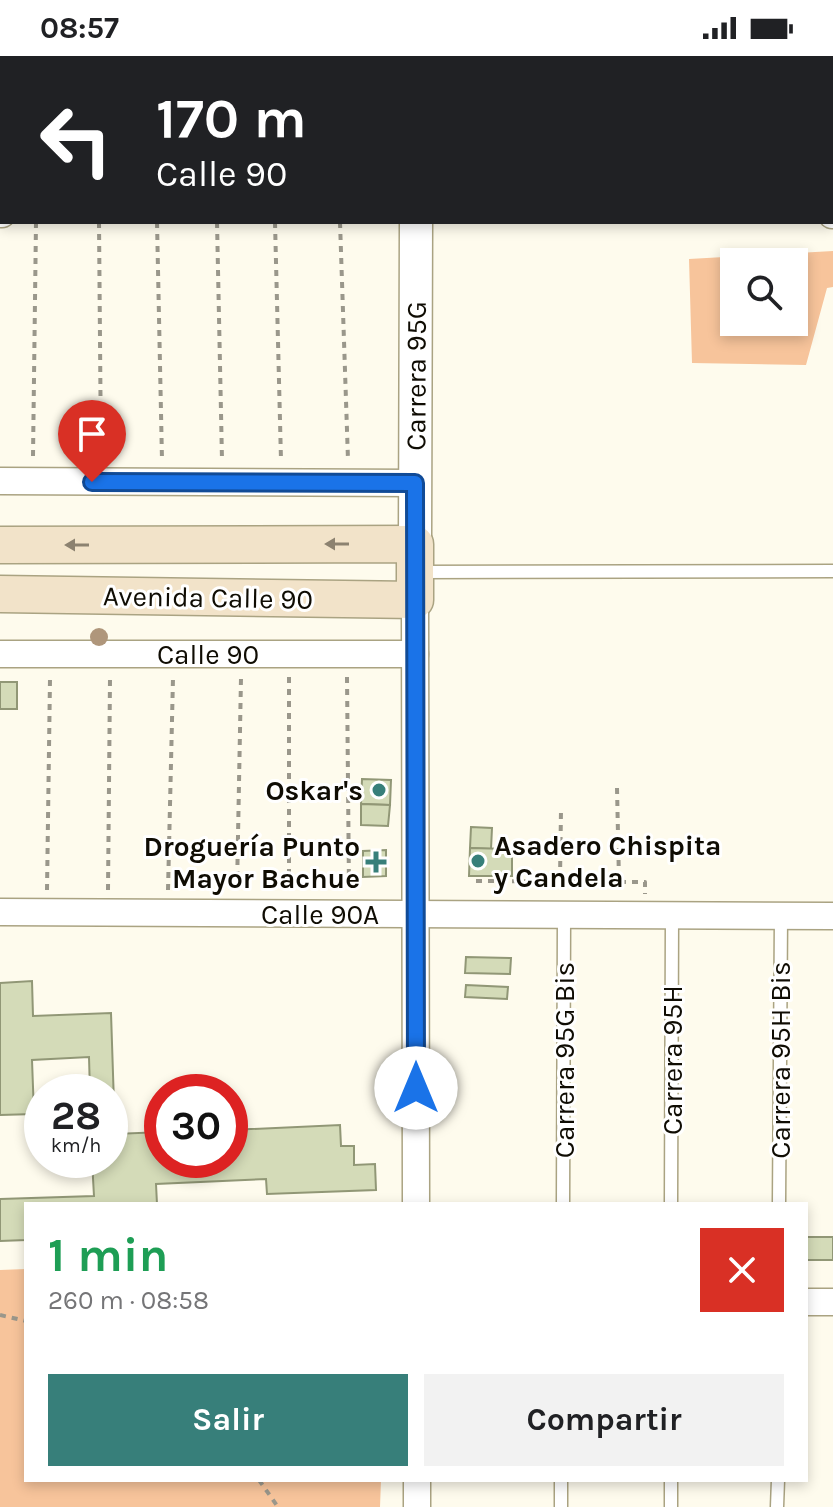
<!DOCTYPE html>
<html lang="es">
<meta charset="utf-8">
<style>
:root{--surface:#fff;--page:#f2f2f2;--text:#202124;--muted:#757577;--accent:#377f7a}
body{margin:0;font-family:Karla,sans-serif;background:var(--page);color:var(--text);height:100vh;display:flex;flex-direction:column;font-size:30px;white-space:nowrap}
*{box-sizing:border-box;margin:0}
p{font-size:26px;color:var(--muted)}
.icon{flex:none;width:44px;height:44px;fill:none;stroke:currentColor;stroke-width:2;stroke-linecap:round;stroke-linejoin:round}
.map{position:relative;flex:1;overflow:hidden}
.panel{position:absolute;left:24px;top:1146px;width:784px;height:280px;display:flex;flex-direction:column;background:var(--surface);border-radius:0px;box-shadow:0 4px 12px #0003}
.panel>*{flex:none}
.hud{position:absolute;left:0px;top:0px;width:834px;height:168px;box-shadow:0 4px 12px #0003;background:#202124;color:#fff;overflow:hidden}
.tools{position:absolute;left:720px;top:192px;display:grid;gap:16px}
.tools a{display:grid;place-items:center;width:88px;height:88px;border-radius:0px;background:var(--surface);box-shadow:0 4px 12px #0003;font-size:40px}
.speed{position:absolute;left:24px;top:1018px;display:flex;gap:16px;font-size:40px;font-weight:700;text-align:center}
.speed>*{display:grid;place-content:center;width:104px;height:104px;border-radius:50%;background:var(--surface);box-shadow:0 4px 12px #0003;line-height:1}
.speed small{font-size:20px;font-weight:400}
.speed .limit{border:12px solid #d22;background:#fff;color:#111}
.pin{position:absolute;display:grid;place-items:center;width:68px;height:68px;color:#fff;margin:-82px -34px;border-radius:50% 50% 50% 0;rotate:-45deg;box-shadow:0 0 8px #0007}
.pin .icon{rotate:45deg}
.me{position:absolute;width:88px;margin:-44px;rotate:0deg;stroke-linejoin:round;filter:drop-shadow(0 0 6px #0008)}
.turn{display:flex;align-items:center;gap:28px;height:168px;padding:0 24px;font-size:36px}
.turn .icon{width:104px;height:104px;stroke-width:2.5}
.turn b{display:block;font-size:56px;line-height:68px}
.round{display:grid;place-items:center;flex:none;width:84px;height:84px;border-radius:0px;background:var(--page)}
.headline{display:flex;align-items:center;justify-content:space-between;height:136px;padding:0 24px}
h1{font-size:48px;font-weight:700;line-height:60px;color:#1e9e55}
.primary-button{display:flex;gap:16px;margin-top:auto;padding:16px 24px}
.primary-button a{flex:1;height:92px;border-radius:0px;background:var(--accent);color:#fff;font-size:32px;font-weight:700;line-height:92px;text-align:center}
.primary-button a+a{background:var(--page);color:var(--text)}
.status{display:flex;justify-content:space-between;align-items:center;height:56px;padding:0 40px;background:var(--surface);direction:ltr}
.status svg{height:22px;fill:currentColor}
.map>svg:first-child{display:block}
</style>
<div class="status"><b>08:57</b><svg viewBox="0 0 49 12"><path d="M0 12V9h3v3zM5 12V6h3v6zM10 12V3h3v9zM15 12V0h3v12zM26 1h20v11H26zM47 4h2v5h-2z"/></svg></div>
<div class="map">
<svg width="833" height="1451" viewBox="0 0 833 1451">
<rect width="100%" height="100%" fill="#fefbed"/>
<g fill="#f7c49b" fill-rule="evenodd">
<path d="M833 195V231L827 232 806 309 692 307 689 203ZM734 206H794V266H734Z"/>
<path d="M26 1213V1424H381L380 1451H0V1214Z"/>
</g>
<g fill="#d4dbb8" stroke="#919776" stroke-width="2">
<rect x="0" y="626" width="17" height="27"/>
<path d="M362 723 391 724 390 749 361 748Z"/>
<path d="M361 748 390 749 388 770 361 769Z"/>
<path d="M471 771 492 772 491 793 470 792Z"/>
<path d="M470 792 512 793V820H469Z"/>
<path d="M386 794V820L363 821V795Z"/>
<path d="M466 901 511 902 510 918 465 917Z"/>
<path d="M32 925 33 960 111 957 115 1078 162 1076V1104H230V1074L340 1069 341 1090H354V1109L375 1108 376 1134 267 1138 266 1123 156 1128 157 1148H26V1184L0 1185V1143L94 1140 92 1104H110V1036H90L89 1001 32 1004 34 1058 0 1059V927Z"/>
<path d="M466 929 508 931 507 943 465 941Z"/>
<rect x="806" y="1181" width="27" height="23"/>
</g>
<g fill="none" stroke-linecap="round" stroke-linejoin="round">
<defs>
<g id="service">
<path d="M418 516 833 515"/>
<path d="M563 1148 564 860"/>
<path d="M671 1148 672 860"/>
<path d="M779 1148 781 860"/>
<path d="M561 1451V1424"/>
<path d="M671 1451V1424"/>
<path d="M777 1451 778 1424"/>
</g>
<g id="minor">
<path d="M0 158H2"/>
<path d="M832 159H833"/>
<path d="M0 425 415 427"/>
<path d="M415 544 416 1148"/>
<path d="M0 598H415"/>
<path d="M0 856 833 860"/>
<path d="M806 1246H833"/>
<path d="M417 1424V1451"/>
</g>
<g id="tertiary">
<path d="M417 2V0"/>
<path id="s1" d="M415 488 416 166"/>
</g>
<path id="secondary" d="M0 489 415 488V544L0 538"/>
</defs>
<use href="#service" stroke="#aaa382" stroke-width="15"/>
<use href="#minor" stroke="#aaa382" stroke-width="29"/>
<use href="#tertiary" stroke="#aaa382" stroke-width="35"/>
<use href="#secondary" stroke="#aaa382" stroke-width="39"/>
<g stroke="#9a978b" stroke-width="4" stroke-dasharray="6 6" stroke-linecap="butt">
<path d="M610 0V2"/>
<path d="M92 2V0"/>
<path d="M276 2V0"/>
<path d="M518 2V0"/>
<path d="M670 2V0"/>
<path d="M782 2V0"/>
<path d="M99 166 101 400"/>
<path d="M157 166 162 404"/>
<path d="M217 166 222 404"/>
<path d="M275 166 281 404"/>
<path d="M340 166 348 404"/>
<path d="M33 400 36 166"/>
<path d="M289 621V833"/>
<path d="M347 621 349 832"/>
<path d="M617 732 619 825"/>
<path d="M560 823 561 754"/>
<path d="M476 825 645 826V838"/>
<path d="M237 833 241 622"/>
<path d="M47 834 50 623"/>
<path d="M108 834 110 623"/>
<path d="M168 834 173 622"/>
<path d="M0 1259 26 1265"/>
<path d="M259 1424 278 1451"/>
</g>
<use href="#service" stroke="#fff" stroke-width="12"/>
<use href="#minor" stroke="#fff" stroke-width="26"/>
<use href="#tertiary" stroke="#fff" stroke-width="32"/>
<use href="#secondary" stroke="#f2e3c9" stroke-width="36"/>
</g>
<circle fill="#af967b" cx="99" cy="581" r="9"/>
<defs><path id="oneway-solid" d="M-6-.8H1V-3.2L6.5 0L1 3.2V.8H-6Z" transform="scale(2)"/></defs>
<g fill="#8c8270">
<use href="#oneway-solid" transform="translate(337 488) rotate(-180)"/>
<use href="#oneway-solid" transform="translate(77 489) rotate(180)"/>
</g>
<g fill="none" stroke-linecap="round" stroke-linejoin="round">
<defs>
<path id="route" d="M92 426 415 427 416 1032"/>
</defs>
<use href="#route" stroke="#114b97" stroke-width="20"/>
<use href="#route" stroke="#1a73e8" stroke-width="14"/>
</g>
<g fill="#377f7a" stroke="#fff" stroke-width="3">
<circle cx="379" cy="734" r="8"/>
<circle cx="478" cy="805" r="8"/>
<path d="M372 794h8v8h8v8h-8v8h-8v-8h-8v-8h8z"/>
</g>
<g text-anchor="middle" stroke-width="6" stroke-linejoin="round" paint-order="stroke">
<g font-size="28" fill="#0f0c03" stroke="#fff">
<text dy="10" stroke="none"><textPath href="#s1" startOffset="168">Carrera 95G</textPath></text>
<text transform="translate(208 541) rotate(1)" y="10">Avenida Calle 90</text>
<text x="208" y="608">Calle 90</text>
<text x="320" y="868">Calle 90A</text>
<text transform="translate(564 1004) rotate(-90)" y="10">Carrera 95G Bis</text>
<text transform="translate(672 1004) rotate(-90)" y="10">Carrera 95H</text>
<text transform="translate(780 1004) rotate(-90)" y="10">Carrera 95H Bis</text>
</g>
<g font-size="28" font-weight="bold" fill="#0f0c03" stroke="#fff" text-anchor="end">
<text x="363" y="744">Oskar's</text>
<text x="494" y="799" text-anchor="start">Asadero Chispita<tspan x="494" dy="32">y Candela</tspan></text>
<text x="360" y="800">Droguería Punto<tspan x="360" dy="32">Mayor Bachue</tspan></text>
</g>
</g>
</svg>
<div class="tools">
<a><svg class="icon" aria-label="search" viewBox="0 0 24 24"><circle cx="10" cy="10" r="6"/><path d="M15 15l6 6"/></svg></a>
</div>
<div class="speed"><div>28<small>km/h</small></div><div class="limit">30</div></div>
<div class="pin" style="left:92px;top:426px;background:#d93025"><svg class="icon" aria-label="arrive" viewBox="0 0 24 24"><path d="M6 21V4h12l-3 4 3 4H6"/></svg></div>
<svg class="me" style="left:416px;top:1032px" viewBox="-20 -20 40 40"><circle r="19" fill="#fff"/><path d="M0-13L10 11 0 6-10 11z" fill="#1a73e8"/></svg>
<div class="hud">
<div class="turn"><svg class="icon" aria-label="left" viewBox="0 0 24 24"><path d="M17 20v-9H6M10 6l-5 5 5 5"/></svg><div><b>170 m</b>Calle 90</div></div>
</div>
<section class="panel">
<div class="headline"><div><h1>1 min</h1><p>260 m · 08:58</p></div><a class="round" style="background:#d93025;color:#fff"><svg class="icon" aria-label="close" viewBox="0 0 24 24"><path d="M6 6l12 12M18 6L6 18"/></svg></a></div>
<div class="primary-button"><a>Salir</a><a>Compartir</a></div>
</section>
</div>
